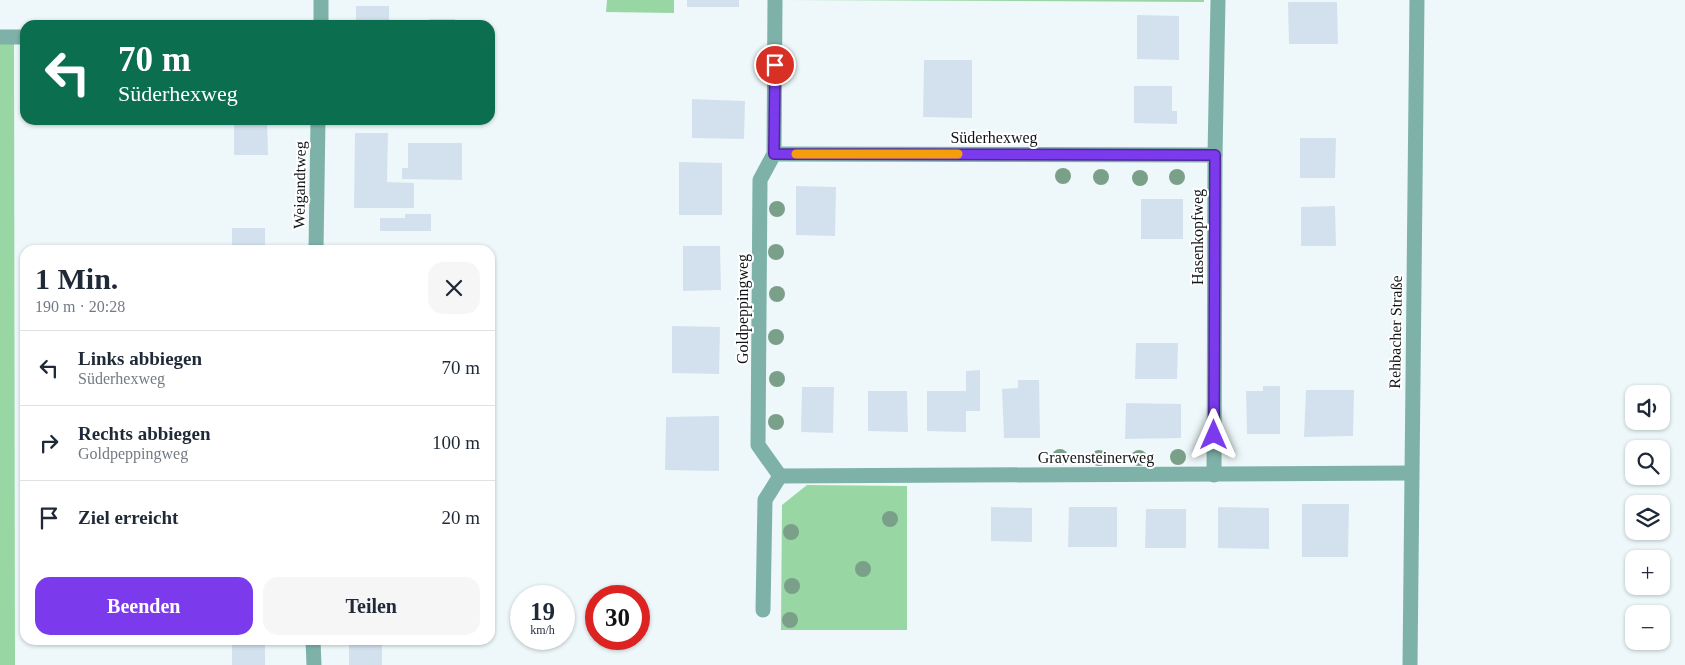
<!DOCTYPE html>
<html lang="de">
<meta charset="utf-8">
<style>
:root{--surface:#fff;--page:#f6f6f7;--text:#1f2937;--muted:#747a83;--line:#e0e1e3;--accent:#7c3aed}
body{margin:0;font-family:Georgia,serif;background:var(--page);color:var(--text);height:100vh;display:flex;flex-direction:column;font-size:19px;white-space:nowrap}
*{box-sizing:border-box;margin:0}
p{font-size:16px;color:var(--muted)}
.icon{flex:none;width:28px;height:28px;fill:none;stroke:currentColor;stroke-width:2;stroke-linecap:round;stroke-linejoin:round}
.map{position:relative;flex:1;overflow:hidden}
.details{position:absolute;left:20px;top:245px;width:475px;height:400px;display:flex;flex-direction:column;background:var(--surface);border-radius:15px;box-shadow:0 1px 4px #0004}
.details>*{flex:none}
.top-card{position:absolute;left:20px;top:20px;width:475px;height:105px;border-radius:15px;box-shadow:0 1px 4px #0004;background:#0b6e4f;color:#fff;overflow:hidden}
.controls{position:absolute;left:1625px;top:385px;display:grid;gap:10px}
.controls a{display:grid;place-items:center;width:45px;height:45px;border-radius:10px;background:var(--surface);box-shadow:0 1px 4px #0004;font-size:25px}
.speed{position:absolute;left:510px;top:585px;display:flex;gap:10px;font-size:25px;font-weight:700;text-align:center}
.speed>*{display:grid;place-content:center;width:65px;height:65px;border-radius:50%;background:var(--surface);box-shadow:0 1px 4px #0004;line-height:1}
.speed small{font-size:12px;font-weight:400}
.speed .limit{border:8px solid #d22;background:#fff;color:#111}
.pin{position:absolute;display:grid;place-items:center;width:42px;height:42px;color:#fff;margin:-21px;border:2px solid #fff;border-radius:50%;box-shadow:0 1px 5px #0007}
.me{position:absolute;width:55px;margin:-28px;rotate:0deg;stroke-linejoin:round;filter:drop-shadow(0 0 4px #0008)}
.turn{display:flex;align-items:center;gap:18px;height:105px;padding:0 15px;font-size:22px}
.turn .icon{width:65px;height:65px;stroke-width:2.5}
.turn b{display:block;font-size:35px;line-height:42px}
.round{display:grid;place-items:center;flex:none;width:52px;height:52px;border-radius:15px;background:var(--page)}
.headline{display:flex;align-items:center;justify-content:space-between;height:85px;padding:0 15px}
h1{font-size:30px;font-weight:600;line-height:38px}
.primary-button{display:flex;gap:10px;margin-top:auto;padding:10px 15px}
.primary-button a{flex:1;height:58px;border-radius:15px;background:var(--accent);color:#fff;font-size:20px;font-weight:600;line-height:58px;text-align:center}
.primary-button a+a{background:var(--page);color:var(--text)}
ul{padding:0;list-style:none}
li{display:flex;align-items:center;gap:15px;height:75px;padding:0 15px;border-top:1px solid var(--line)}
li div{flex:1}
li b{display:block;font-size:19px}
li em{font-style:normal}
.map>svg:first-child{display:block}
</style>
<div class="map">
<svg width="1685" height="665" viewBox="0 0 1685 665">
<rect width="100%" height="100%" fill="#eef8fa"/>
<g fill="#98d6a4">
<path d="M607 0H674V13L606 12Z"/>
<path d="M786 0H1204V2Z"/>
<path d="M0 37H14L15 665H0Z"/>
<path d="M807 485 907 486V630H781L782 505Z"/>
</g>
<g fill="#d3e1ef">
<rect x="687" y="0" width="52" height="7"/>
<path d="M1288 2H1337L1338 44H1289Z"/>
<rect x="356" y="6" width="33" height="19"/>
<path d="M1137 15 1179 16V60L1137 59Z"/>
<rect x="429" y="19" width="26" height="6"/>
<path d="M924 60H972V118L923 117Z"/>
<path d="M1134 86H1172V111H1177V124L1134 123Z"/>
<path d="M692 99 745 101 744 139 692 138Z"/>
<path d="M234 120H267L268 155H234Z"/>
<rect x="381" y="120" width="42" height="3"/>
<path d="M355 133H388L387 182 414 183V208H354Z"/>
<path d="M1300 138H1336L1335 178H1300Z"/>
<path d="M408 143H462V180L402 179V168H408Z"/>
<path d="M679 162 722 163V215H679Z"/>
<path d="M796 186 836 187 835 236 796 235Z"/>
<rect x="1141" y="199" width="42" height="40"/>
<path d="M1335 206 1336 246H1301V207Z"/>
<path d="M405 214H431V231H380V218H405Z"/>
<rect x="232" y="228" width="33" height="22"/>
<path d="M683 246H720L721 290 683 291Z"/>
<path d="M672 326 720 327 719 374 672 373Z"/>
<path d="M1136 343H1178L1177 379H1135Z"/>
<path d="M980 370V411H966V432L927 431V391H966V371Z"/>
<path d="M1018 380H1039L1040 438H1004L1002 389 1018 388Z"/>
<path d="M1263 386H1280V434H1247L1246 391H1263Z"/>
<path d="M802 387H834L833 433 801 432Z"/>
<path d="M1306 390H1354L1353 436 1304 437Z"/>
<path d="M868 391H907L908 432 868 431Z"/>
<path d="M1126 403 1181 404V438L1125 439Z"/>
<path d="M719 416V471L665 470 666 417Z"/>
<path d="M1302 504H1349L1348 557H1302Z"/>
<path d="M991 507 1032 508V542L991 541Z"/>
<path d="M1069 507H1117V547H1068Z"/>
<path d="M1218 507 1269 508V549L1218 548Z"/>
<path d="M1146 509H1186V548H1145Z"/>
<rect x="232" y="640" width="33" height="25"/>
<rect x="349" y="640" width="33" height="25"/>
</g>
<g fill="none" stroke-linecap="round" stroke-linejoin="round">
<g stroke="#7eb2a9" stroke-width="15">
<path d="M321 25V0"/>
<path d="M0 37H25"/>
<path d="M774 154 1215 155"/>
<path d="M316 250 318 120"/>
<path d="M1214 475 1215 155 1218 0"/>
<path d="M780 476 1411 473"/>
<path d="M763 610 765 500 780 476 758 445 760 180 774 154 775 0"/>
<path d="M313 640 314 665"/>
</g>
<path stroke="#7eb2a9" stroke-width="15" d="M1410 665 1417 0"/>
</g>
<g fill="#7ba08a">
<circle cx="1063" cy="176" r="8"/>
<circle cx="1101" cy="177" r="8"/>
<circle cx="1177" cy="177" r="8"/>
<circle cx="1140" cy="178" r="8"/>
<circle cx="777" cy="209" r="8"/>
<circle cx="776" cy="252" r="8"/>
<circle cx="777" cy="294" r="8"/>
<circle cx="776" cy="337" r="8"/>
<circle cx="777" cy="379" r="8"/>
<circle cx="776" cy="422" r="8"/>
<circle cx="1060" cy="457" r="8"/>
<circle cx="1178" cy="457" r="8"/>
<circle cx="1099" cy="458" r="8"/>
<circle cx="1139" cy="458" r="8"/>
<circle cx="890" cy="519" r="8"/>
<circle cx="791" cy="532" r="8"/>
<circle cx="863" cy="569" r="8"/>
<circle cx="792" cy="586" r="8"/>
<circle cx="790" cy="620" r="8"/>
</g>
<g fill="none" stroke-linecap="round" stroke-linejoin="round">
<defs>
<path id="route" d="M775 65 774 154 1215 155 1214 435"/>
</defs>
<use href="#route" stroke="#51269a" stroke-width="12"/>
<use href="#route" stroke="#7c3aed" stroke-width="9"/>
<path stroke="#f59e0b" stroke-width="9" d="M796 154H958"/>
</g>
<g text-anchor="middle" stroke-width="4" stroke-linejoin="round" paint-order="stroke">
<g font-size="16" fill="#101314" stroke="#fff">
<text x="994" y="143">Süderhexweg</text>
<text transform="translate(299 185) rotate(-89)" y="6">Weigandtweg</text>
<text transform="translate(1197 237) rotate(-90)" y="6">Hasenkopfweg</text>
<text transform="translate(742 309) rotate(-90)" y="6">Goldpeppingweg</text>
<text transform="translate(1395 332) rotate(-89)" y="6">Rehbacher Straße</text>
<text x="1096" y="463">Gravensteinerweg</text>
</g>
</g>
</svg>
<div class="controls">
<a><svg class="icon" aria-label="sound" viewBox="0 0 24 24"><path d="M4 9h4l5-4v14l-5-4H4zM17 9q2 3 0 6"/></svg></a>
<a><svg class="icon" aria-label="search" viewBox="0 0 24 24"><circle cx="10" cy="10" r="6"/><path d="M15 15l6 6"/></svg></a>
<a><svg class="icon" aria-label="layers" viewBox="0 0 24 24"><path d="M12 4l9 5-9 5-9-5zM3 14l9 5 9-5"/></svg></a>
<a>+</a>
<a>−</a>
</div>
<div class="speed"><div>19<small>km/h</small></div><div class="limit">30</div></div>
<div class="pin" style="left:775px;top:65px;background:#d93025"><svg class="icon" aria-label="arrive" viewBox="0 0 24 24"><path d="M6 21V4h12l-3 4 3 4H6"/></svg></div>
<svg class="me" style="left:1214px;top:435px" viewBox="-20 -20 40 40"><path d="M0-17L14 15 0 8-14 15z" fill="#7c3aed" stroke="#fff" stroke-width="4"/></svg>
<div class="top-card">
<div class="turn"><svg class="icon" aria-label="left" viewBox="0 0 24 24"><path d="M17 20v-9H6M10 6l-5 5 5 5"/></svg><div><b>70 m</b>Süderhexweg</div></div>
</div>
<section class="details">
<div class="headline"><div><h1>1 Min.</h1><p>190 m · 20:28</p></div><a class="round"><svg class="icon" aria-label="close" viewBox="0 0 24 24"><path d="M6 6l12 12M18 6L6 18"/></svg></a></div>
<ul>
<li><svg class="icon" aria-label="left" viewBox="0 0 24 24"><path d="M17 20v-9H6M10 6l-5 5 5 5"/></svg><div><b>Links abbiegen</b><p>Süderhexweg</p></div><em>70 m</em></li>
<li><svg class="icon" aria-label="right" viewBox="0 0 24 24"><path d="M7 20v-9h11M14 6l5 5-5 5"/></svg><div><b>Rechts abbiegen</b><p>Goldpeppingweg</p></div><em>100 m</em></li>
<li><svg class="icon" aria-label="arrive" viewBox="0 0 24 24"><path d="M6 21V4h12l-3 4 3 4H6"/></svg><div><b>Ziel erreicht</b></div><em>20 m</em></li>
</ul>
<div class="primary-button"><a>Beenden</a><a>Teilen</a></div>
</section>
</div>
